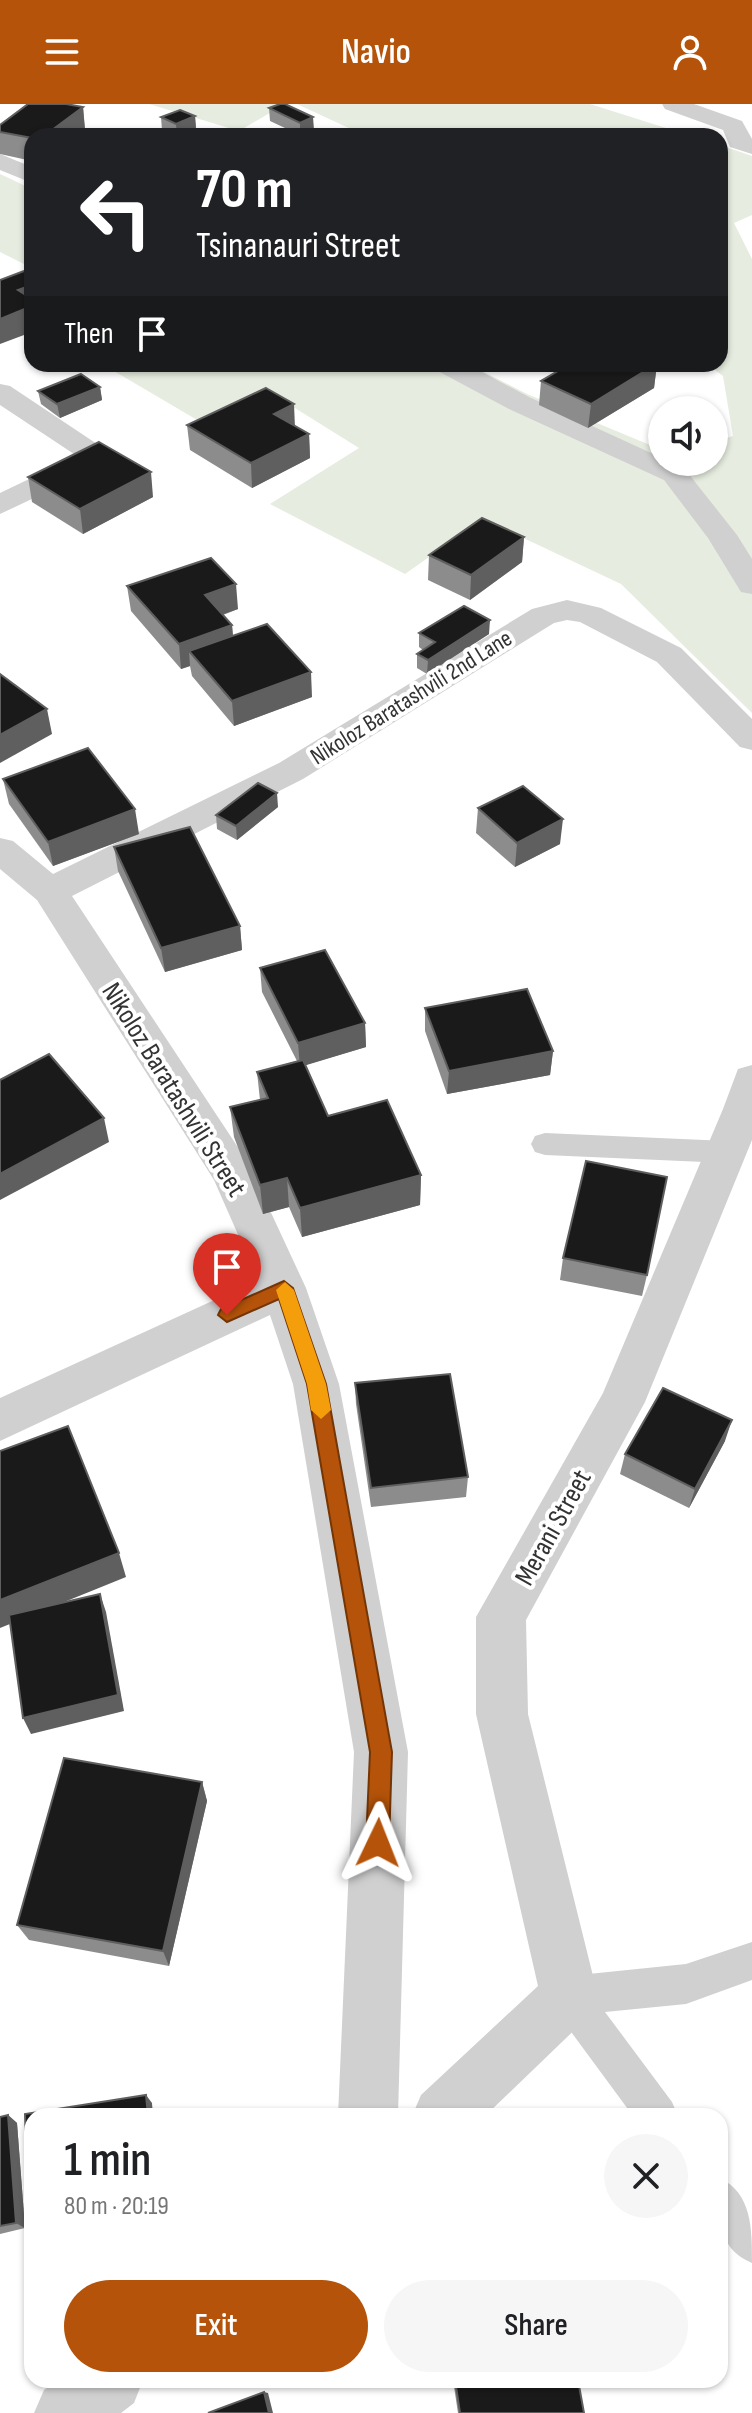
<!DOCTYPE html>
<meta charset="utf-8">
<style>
:root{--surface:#fff;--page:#f6f6f6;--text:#202124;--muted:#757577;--accent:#b45309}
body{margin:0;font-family:"Sofia Sans Condensed",sans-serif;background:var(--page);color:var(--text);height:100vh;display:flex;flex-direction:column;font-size:30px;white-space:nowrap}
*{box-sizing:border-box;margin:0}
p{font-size:26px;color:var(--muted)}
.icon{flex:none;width:44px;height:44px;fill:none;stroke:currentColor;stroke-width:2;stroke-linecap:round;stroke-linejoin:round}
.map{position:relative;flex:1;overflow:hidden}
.panel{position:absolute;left:24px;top:2004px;width:704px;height:280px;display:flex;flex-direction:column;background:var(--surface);border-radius:24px;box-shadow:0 2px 6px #0004}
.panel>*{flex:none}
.hud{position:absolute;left:24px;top:24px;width:704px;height:244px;border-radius:24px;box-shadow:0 2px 6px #0004;background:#202124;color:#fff;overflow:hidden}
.fabs{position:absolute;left:648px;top:292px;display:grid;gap:16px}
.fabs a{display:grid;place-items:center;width:80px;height:80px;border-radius:50%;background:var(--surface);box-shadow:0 2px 6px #0004;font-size:40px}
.pin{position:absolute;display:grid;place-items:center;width:68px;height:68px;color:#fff;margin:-82px -34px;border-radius:50% 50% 50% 0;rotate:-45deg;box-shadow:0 0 8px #0007}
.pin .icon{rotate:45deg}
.me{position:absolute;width:88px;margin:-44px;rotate:2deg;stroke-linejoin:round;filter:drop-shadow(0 0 6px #0008)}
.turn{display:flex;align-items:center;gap:28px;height:168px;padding:0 40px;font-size:36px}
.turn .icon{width:104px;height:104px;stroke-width:2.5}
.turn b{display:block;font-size:56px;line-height:68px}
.then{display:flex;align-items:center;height:76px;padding:0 40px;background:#0003;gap:16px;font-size:30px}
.round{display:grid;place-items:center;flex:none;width:84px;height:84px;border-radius:42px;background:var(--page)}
.overview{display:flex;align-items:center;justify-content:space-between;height:136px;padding:0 40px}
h1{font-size:48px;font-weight:600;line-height:60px}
.button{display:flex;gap:16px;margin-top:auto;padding:16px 40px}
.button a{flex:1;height:92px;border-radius:48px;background:var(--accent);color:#fff;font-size:32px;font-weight:600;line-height:92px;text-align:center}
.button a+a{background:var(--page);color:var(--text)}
header{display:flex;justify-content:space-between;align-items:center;height:104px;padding:0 40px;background:var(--accent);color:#fff;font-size:36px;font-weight:600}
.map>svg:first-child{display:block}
</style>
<header><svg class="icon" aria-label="menu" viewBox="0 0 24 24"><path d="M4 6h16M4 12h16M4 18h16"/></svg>Navio<svg class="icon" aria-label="person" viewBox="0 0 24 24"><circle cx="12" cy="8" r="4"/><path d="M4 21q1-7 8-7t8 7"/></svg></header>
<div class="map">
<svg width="752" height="2309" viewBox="0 0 752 2309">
<rect width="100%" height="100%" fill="#fff"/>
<g fill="#e6ecdf">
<path d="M149 0H285L239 27Z"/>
<path d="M297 0H590L691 32H344L353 26Z"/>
<path d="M720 41 752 52V111L734 119 752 155V609L621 480 483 415 405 470 270 400 359 344 274 291 204 320 102 260H468L527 290 662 346V358H714V338L733 332 723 272 707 260H720Z"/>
<path d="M0 70 32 85V164L0 148Z"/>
</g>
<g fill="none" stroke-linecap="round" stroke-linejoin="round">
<g fill="#d0d0d0" fill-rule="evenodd">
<path d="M545 1029 727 1037 737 1040 741 1048 737 1056 727 1059 545 1051 535 1048 531 1040 535 1032Z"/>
<path d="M752 1838V1876L686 1900 605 1908 672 1998 678 2012H633L555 1906 549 1892 555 1878 569 1872 686 1860Z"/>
<path d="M720 2074C752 2090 752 2124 752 2159 714 2143 720 2109 720 2074Z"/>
</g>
<g fill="#d0d0d0" fill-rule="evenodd">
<path d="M662 0H694L742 17 752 35V50L730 43 723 26 665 5Z"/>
<path d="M0 50 32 63V79L0 66Z"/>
<path d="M432 260H467L529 293 662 354V358L684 364 737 431 752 455V490L741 488 708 434 664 376 509 305 436 266Z"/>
<path d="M0 280 10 282 103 344 108 350 100 363 0 410V389L77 352 0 301Z"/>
<path d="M567 496 601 504 681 544 752 615V646L740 643 657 558 580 518 567 516 554 519 303 675 72 792 247 1057 306 1184 339 1280 408 1648 398 2012H338L354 1648 293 1280 270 1211 0 1337V1294L258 1176 214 1076 37 796 0 765V734L13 737 53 770 279 659 532 505Z"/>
<path d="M752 961V1036L645 1298 526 1516 528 1610 598 1892 589 1912 485 2012H412L421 1991 538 1882 476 1610V1513L603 1289 723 1005 738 965Z"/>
<path d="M57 2276H143L134 2299 121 2309H34L44 2286Z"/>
</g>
</g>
<g fill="#8c8c8c">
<path d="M83 3 85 26 32 32V57L0 50V21Z"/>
<path d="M269 4 314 26 300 31 270 17Z"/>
<path d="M195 12 196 25 179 32 162 26 161 13Z"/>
<path d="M657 260 654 284 588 324 539 301 541 277Z"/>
<path d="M100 283 102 296 60 314 41 300 38 287Z"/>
<path d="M187 321 295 322 309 330 310 354 252 384 190 346Z"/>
<path d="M28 373 153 393 83 430 32 398Z"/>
<path d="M524 433 522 458 470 496 428 476 429 451Z"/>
<path d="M127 482 238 505 223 511 232 521 233 532 312 593 234 622 192 572 190 562 181 565 131 507Z"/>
<path d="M419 529 489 530 427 570 417 564V550L423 546 419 543Z"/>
<path d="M3 675 139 730 53 762 9 700Z"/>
<path d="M278 703 237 736 217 725 216 711Z"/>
<path d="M478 704 560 740 515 763 476 729Z"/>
<path d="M114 743 240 822 242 846 165 868 118 767Z"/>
<path d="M260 864 365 919 366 943 305 961 328 1012 421 1071 420 1101 302 1133 289 1103 263 1110 234 1033 230 1003 260 996 257 968 297 957 262 888Z"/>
<path d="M425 904 553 947 550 971 447 990 425 927Z"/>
<path d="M563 1154 647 1171 642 1192 560 1176Z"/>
<path d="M355 1279 468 1373 466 1393 371 1403 356 1300Z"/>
<path d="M725 1337 689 1404 620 1370 625 1350Z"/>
<path d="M202 1678 207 1697 169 1862 29 1836 17 1821Z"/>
<path d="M8 2011 17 2019 25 2124 0 2130V2013Z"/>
<path d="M453 2276H578L584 2309H458Z"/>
</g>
<g fill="#5f5f5f">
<path d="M83 3 85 26 78 32H44Z"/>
<path d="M195 12 196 25 177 32 176 20Z"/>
<path d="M313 13 314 26 300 31V19Z"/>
<path d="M32 181V228L0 240V215L18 186Z"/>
<path d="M657 260 654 284 588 324 591 300Z"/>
<path d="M100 283 102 296 60 314 57 300Z"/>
<path d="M294 300 295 324 274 310Z"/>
<path d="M309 330 310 354 252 384 251 359Z"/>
<path d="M151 368 153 393 83 430 80 405Z"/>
<path d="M524 433 522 458 470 496 471 471Z"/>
<path d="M236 480 238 505 207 516 205 491Z"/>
<path d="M490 516 489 530 427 570 428 556Z"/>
<path d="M232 521 234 546 189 547 190 562 181 565 179 540Z"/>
<path d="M311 568 312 593 234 622 232 597Z"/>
<path d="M47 605 52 630 0 659V631Z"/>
<path d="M277 689 278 703 237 736 236 722Z"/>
<path d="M135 705 139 730 53 762 48 738Z"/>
<path d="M563 715 560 740 515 763 517 739Z"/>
<path d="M240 822 242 846 165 868 161 844Z"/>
<path d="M365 919 366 943 300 963 298 939Z"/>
<path d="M553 947 550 971 447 990 449 967Z"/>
<path d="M104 1014 109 1038 0 1096V1070Z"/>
<path d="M421 1071 420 1101 302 1133 300 1104Z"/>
<path d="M287 1074 289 1103 263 1110 260 1081Z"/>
<path d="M732 1316 725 1337 689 1404 695 1385Z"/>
<path d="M119 1449 126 1473 0 1524V1496Z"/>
<path d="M100 1490 106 1508 124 1607 31 1630 23 1614Z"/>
<path d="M202 1678 207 1697 169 1862 163 1847Z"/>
<path d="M146 1991 152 1999 153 2012H148Z"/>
<path d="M8 2011 17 2019 25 2124 16 2119Z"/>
<path d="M264 2288 268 2289 273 2309H269Z"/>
</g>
<g fill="#1a1a1a" stroke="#5f5f5f" stroke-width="2">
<path d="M28 0H66L83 3 44 32H32V34L0 28V21Z"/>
<path d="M280 0H285L313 13 300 19 269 4Z"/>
<path d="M180 6 195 12 176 20 161 13Z"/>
<path d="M120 29 130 32H116Z"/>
<path d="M32 164V181L18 186 32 195V202L0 215V176Z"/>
<path d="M570 260H656L591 300 541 277Z"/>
<path d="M81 270 100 283 57 300 38 287Z"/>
<path d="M266 284 294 300 274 310 309 330 251 359 187 321Z"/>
<path d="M99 338 151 368 80 405 28 373Z"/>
<path d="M482 414 524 433 471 471 429 451Z"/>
<path d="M211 454 236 480 205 491 232 521 179 540 127 482Z"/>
<path d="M464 502 490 516 428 556 417 550 435 538 419 529Z"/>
<path d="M267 520 311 568 232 597 189 547Z"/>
<path d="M0 570 47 605 0 631Z"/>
<path d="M88 644 135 705 48 738 3 675Z"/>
<path d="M258 679 277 689 236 722 216 711Z"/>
<path d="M523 682 563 715 517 739 478 704Z"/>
<path d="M190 723 240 822 161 844 114 743Z"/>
<path d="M325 846 365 919 298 939 260 864Z"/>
<path d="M527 885 553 947 449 967 425 904Z"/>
<path d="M49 950 104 1014 0 1070V976Z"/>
<path d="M303 956 328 1012 387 996 421 1071 300 1104 287 1074 260 1081 230 1003 268 994 257 968Z"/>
<path d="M586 1057 667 1073 647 1171 563 1154Z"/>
<path d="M450 1270 468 1373 371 1384 355 1279Z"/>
<path d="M663 1284 732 1316 695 1385 625 1350Z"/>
<path d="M68 1322 119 1449 0 1496V1347Z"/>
<path d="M100 1490 118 1591 23 1614 9 1511Z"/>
<path d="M64 1654 202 1678 163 1847 17 1821Z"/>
<path d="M146 1991 148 2012H32V2166L30 2167 25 2010Z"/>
<path d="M8 2011 16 2119 0 2122V2013Z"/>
<path d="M455 2276H578L584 2309H460Z"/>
<path d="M264 2288 269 2309H208Z"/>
</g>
<path fill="#b45309" stroke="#753606" stroke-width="2" d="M284 1177 293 1184 326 1280 392 1648 389 1739 386 1747 378 1750 370 1747 366 1739 370 1648 307 1280 279 1195 227 1218 218 1211 221 1205Z"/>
<path fill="#f59e0b" d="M285 1178 294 1186 326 1280 331 1306 321 1315 311 1306 307 1280 276 1186Z"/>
<g text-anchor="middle" stroke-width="8" stroke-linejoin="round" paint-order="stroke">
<g font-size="24" fill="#333" stroke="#fff">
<text transform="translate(411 593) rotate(-32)" y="8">Nikoloz Baratashvili 2nd Lane</text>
</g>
<g font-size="28" fill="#333" stroke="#fff">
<text transform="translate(175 985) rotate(58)" y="10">Nikoloz Baratashvili Street</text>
<text transform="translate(552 1423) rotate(-61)" y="10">Merani Street</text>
</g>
</g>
</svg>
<div class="fabs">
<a><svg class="icon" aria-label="sound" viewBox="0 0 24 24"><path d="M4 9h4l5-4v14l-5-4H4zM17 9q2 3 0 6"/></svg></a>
</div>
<div class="pin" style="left:227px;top:1211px;background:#d93025"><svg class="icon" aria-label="arrive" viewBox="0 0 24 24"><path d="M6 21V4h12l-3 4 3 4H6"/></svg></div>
<svg class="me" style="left:378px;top:1739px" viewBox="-20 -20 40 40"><path d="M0-17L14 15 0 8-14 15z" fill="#b45309" stroke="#fff" stroke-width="4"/></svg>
<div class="hud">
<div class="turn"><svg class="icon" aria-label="left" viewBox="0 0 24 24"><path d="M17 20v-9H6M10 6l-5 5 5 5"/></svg><div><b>70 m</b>Tsinanauri Street</div></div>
<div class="then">Then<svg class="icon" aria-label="arrive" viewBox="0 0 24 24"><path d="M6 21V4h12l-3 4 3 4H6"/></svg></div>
</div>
<section class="panel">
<div class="overview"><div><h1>1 min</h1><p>80 m · 20:19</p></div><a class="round"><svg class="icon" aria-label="close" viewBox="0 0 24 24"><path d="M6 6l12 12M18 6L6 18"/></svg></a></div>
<div class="button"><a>Exit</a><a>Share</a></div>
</section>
</div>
